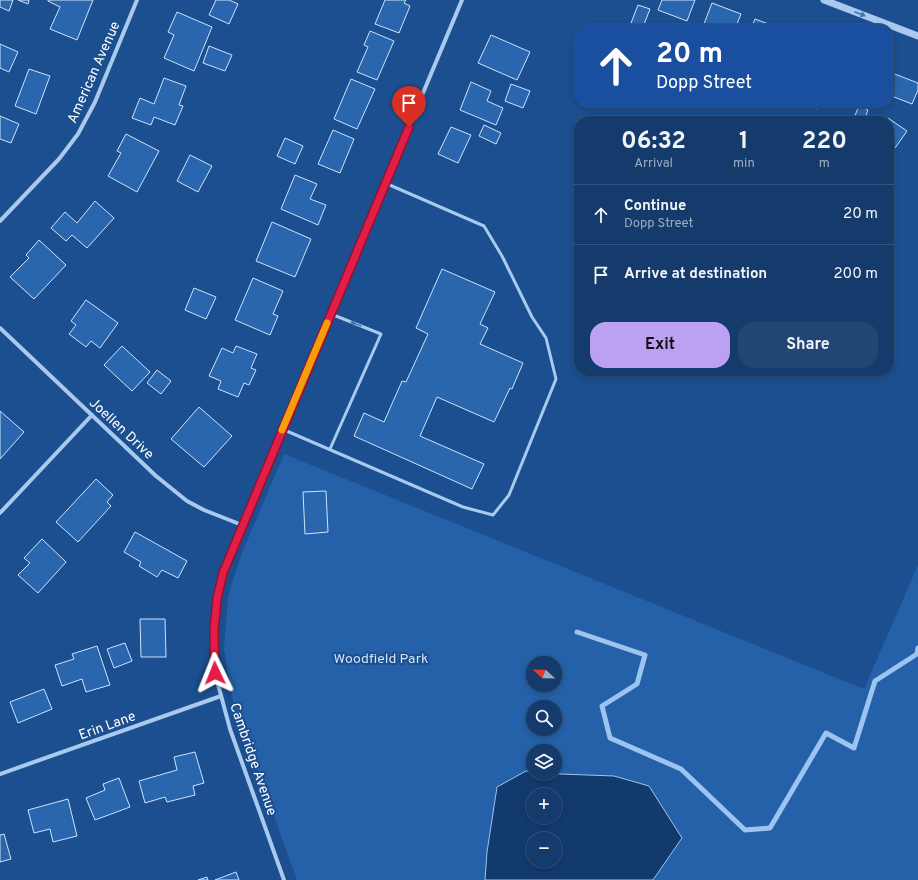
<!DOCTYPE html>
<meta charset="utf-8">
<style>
:root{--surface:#143b6b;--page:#214673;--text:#f1f3f6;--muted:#9dadc1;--line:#33557e;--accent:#bca0f2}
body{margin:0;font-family:Overpass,sans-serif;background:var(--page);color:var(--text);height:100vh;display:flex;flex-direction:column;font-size:15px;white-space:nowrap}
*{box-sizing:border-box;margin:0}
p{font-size:13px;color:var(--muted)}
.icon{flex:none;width:22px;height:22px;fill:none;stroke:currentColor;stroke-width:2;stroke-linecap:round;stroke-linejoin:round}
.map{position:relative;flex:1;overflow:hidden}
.sheet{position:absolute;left:574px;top:116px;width:320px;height:260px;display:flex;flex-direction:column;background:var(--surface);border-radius:16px;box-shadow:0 2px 6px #0003,0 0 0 1px var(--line)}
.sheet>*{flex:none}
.banner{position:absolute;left:574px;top:24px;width:320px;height:84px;border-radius:16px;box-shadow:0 2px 6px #0003,0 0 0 1px var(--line);background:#1a4fa0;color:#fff;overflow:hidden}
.needle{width:26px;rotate:292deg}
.fabs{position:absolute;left:526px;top:656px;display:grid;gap:8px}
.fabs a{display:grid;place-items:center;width:36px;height:36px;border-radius:50%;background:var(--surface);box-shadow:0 2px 6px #0003,0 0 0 1px var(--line);font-size:20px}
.pin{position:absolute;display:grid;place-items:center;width:34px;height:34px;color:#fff;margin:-41px -17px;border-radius:50% 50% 50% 0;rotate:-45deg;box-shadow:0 0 4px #0007}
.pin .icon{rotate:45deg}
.me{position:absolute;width:44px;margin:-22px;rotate:358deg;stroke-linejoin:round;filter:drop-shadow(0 0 3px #0008)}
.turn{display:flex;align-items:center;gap:14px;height:84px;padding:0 16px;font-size:18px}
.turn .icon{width:52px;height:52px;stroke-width:2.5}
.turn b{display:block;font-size:28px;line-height:34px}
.eta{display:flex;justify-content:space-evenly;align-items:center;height:68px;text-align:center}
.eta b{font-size:24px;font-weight:700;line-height:28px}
.action{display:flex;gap:8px;margin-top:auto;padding:8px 16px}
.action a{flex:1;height:46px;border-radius:16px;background:var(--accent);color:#111;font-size:16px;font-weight:700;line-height:46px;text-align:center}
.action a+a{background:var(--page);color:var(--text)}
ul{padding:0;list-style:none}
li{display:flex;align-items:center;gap:12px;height:60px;padding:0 16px;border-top:1px solid var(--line)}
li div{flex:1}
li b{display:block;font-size:15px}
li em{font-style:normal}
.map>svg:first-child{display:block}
</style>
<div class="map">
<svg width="918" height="880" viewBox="0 0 918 880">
<rect width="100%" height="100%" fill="#1b4f8f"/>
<path fill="#2461a8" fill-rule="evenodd" d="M284 454 864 689 918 565V880H297L249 747 233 701 224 649 228 597 234 576 242 553ZM533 663H555V685H533ZM533 707H555V729H533ZM533 751H555V773H533ZM533 795H555V817H533ZM533 839H555V861H533Z"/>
<path fill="#123a6d" stroke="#9cc4f0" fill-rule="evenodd" d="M526 771 533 772V773L614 776 649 786 682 838 653 880H485L487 852 497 787ZM533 795H555V817H533ZM533 839H555V861H533Z"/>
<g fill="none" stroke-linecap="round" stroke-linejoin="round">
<path stroke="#9cc4f0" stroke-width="5" d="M577 632 645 655 637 684 602 706 610 738 681 769 745 830 770 828 826 733 854 748 875 681 917 654 918 648"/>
</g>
<g fill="#2a66ad" stroke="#cfe3fa">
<path d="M0 0H13L9 11 0 7Z"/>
<path d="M18 0H29L28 4Z"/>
<path d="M48 0H93L77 40 50 29 60 7 48 1Z"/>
<path d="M216 0H229L238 4 229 24 209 15Z"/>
<path d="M385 0H406L404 3 410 6 399 33 375 24Z"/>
<path d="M662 0H695L687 21 658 10Z"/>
<path d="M712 3 741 14 735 29H702Z"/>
<path d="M638 5 650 9 643 27 631 23Z"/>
<path d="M177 12 212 27 194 71 164 58 174 35 168 32Z"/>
<path d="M755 19 782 29H751Z"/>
<path d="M370 31 394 41 377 80 357 72 368 47 364 45Z"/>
<path d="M491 35 530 52 517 80 478 63Z"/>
<path d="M0 44 18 52 9 72 0 68Z"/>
<path d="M209 46 232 55 225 71 203 63Z"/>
<path d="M29 69 50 76 36 114 15 106Z"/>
<path d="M892 73 918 83V90L912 104 889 95V79Z"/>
<path d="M164 78 186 86 179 105 183 106 175 125 154 117 151 125 132 118 140 98 154 104Z"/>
<path d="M351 79 375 89 357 129 334 119Z"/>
<path d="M471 82 491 91 487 101 503 108 496 125 460 110Z"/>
<path d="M511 84 530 91 523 108 505 101Z"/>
<path d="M801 103H819L817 109Z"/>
<path d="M859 106 868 110 864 121 853 120Z"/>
<path d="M0 116 19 124 11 143 0 139Z"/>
<path d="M888 118 907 131 895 148 889 144V121H886Z"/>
<path d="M484 125 501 133 496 144 479 136Z"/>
<path d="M451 127 471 135 458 163 438 154Z"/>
<path d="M333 130 354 139 340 173 318 164Z"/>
<path d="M126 134 159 151 137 192 108 176 121 153 117 151Z"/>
<path d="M285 138 303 146 295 164 277 156Z"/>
<path d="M190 155 212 166 198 192 177 181Z"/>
<path d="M295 175 317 184 310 199 326 205 318 225 281 209Z"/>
<path d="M95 201 114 218 87 248 72 235 66 241 51 228 65 212 77 223Z"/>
<path d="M272 222 311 239 295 277 256 261Z"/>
<path d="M39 240 66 265 34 299 10 277 29 258 26 255Z"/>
<path d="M442 269 495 292 480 324 488 328 480 344 523 363 512 389 510 388 494 422 437 397 420 436 484 464 472 489 354 436 364 413 384 422 402 381 406 382 428 334 416 328Z"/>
<path d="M253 278 283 291 273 314 278 316 270 335 235 320Z"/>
<path d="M194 288 216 297 206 319 185 310Z"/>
<path d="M86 300 118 323 100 348 91 341 86 347 69 334 76 325 71 321Z"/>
<path d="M122 346 150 372 132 391 104 365Z"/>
<path d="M236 346 257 354 251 368 256 370 249 385 244 383 238 397 218 389 221 381 209 376 222 348 233 353Z"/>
<path d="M157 370 171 381 161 394 147 383Z"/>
<path d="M199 407 232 436 204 467 171 439Z"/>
<path d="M0 411 24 432 0 459Z"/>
<path d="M96 479 113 495 107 502 111 506 78 542 56 522Z"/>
<path d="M326 491 328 532 305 534 303 492Z"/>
<path d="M135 532 187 561 178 578 162 570 157 577 139 566 141 562 124 552Z"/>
<path d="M42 539 66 562 38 593 18 575 30 563 24 558Z"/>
<path d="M140 619H165L166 657H141Z"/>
<path d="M125 643 132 661 114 668 107 649Z"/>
<path d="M97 646 110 685 86 692 82 679 62 686 55 665 74 659 72 654Z"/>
<path d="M44 689 52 709 18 723 10 702Z"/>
<path d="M195 752 204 783 193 786 195 795 167 802 165 797 145 803 139 781 177 770 174 757Z"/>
<path d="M119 778 130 807 95 820 86 798 105 790 103 784Z"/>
<path d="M68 799 77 836 53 842 50 829 34 833 28 810Z"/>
<path d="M4 834 11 859 0 862V835Z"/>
<path d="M236 872 239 880H215Z"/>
<path d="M207 877 208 880H198Z"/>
</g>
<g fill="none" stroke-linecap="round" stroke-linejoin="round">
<g stroke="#a9c9ee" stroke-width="3">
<path d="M282 429 463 507 493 515 509 495 556 379 546 338 532 317 502 256 484 226 385 183"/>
<path d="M330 449 381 334 331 314"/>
</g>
<g stroke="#a9c9ee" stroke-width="4">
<path d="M0 221 59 159 78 134 95 102 137 0"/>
<path d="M0 328 156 476 187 501 204 510 242 525"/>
<path d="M0 513 92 415"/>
<path d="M0 774 221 696"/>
<path d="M284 880 230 729 215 673 214 631 217 599 223 573 242 525 462 0"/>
</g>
<path stroke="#a9c9ee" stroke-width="7" d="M824 0 918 36"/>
</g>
<defs><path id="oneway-solid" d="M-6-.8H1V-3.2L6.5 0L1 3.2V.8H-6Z"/></defs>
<g fill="#4674ac">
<use href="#oneway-solid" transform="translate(860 14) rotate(21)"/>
<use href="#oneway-solid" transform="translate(356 324) rotate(-158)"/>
</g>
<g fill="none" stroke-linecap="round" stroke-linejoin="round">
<defs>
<path id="route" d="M215 673 214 631 217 599 223 573 409 127"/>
</defs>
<use href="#route" stroke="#92132f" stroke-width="10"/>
<use href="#route" stroke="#e11d48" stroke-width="7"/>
<path stroke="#f59e0b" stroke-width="7" d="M282 430 327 323"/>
</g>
<g text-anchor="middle" stroke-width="4" stroke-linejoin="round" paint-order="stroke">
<g font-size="14" fill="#fff" stroke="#1b4f8f">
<text transform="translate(93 72) rotate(-66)" y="5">American Avenue</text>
<text transform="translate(122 428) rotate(43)" y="5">Joellen Drive</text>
<text transform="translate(107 725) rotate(-20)" y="5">Erin Lane</text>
<text transform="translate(254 759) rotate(71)" y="5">Cambridge Avenue</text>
</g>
<g font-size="14" fill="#cfe3fa" stroke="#1b4f8f">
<text x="381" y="663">Woodfield Park</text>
</g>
</g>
</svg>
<div class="fabs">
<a><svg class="needle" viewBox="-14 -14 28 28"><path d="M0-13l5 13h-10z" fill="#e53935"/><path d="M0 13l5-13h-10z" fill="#9dadc1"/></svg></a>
<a><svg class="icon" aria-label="search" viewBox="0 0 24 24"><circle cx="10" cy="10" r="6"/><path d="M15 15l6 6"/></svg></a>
<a><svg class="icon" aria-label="layers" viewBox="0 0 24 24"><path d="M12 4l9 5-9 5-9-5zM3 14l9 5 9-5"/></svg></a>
<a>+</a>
<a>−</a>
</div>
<div class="pin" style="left:409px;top:127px;background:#d93025"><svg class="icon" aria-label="arrive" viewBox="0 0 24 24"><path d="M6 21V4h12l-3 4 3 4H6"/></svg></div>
<svg class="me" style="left:215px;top:673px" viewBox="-20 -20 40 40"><path d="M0-17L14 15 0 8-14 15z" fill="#e11d48" stroke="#fff" stroke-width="4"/></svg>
<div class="banner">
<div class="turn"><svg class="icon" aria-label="ahead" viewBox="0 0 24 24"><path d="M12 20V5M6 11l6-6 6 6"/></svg><div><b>20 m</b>Dopp Street</div></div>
</div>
<section class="sheet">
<div class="eta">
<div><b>06:32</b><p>Arrival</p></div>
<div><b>1</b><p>min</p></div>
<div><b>220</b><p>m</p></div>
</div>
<ul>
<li><svg class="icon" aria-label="ahead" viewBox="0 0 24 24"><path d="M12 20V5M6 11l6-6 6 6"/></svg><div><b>Continue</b><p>Dopp Street</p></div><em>20 m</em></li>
<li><svg class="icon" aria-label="arrive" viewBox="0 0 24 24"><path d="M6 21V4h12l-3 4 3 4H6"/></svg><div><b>Arrive at destination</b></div><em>200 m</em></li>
</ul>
<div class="action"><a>Exit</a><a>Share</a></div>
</section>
</div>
